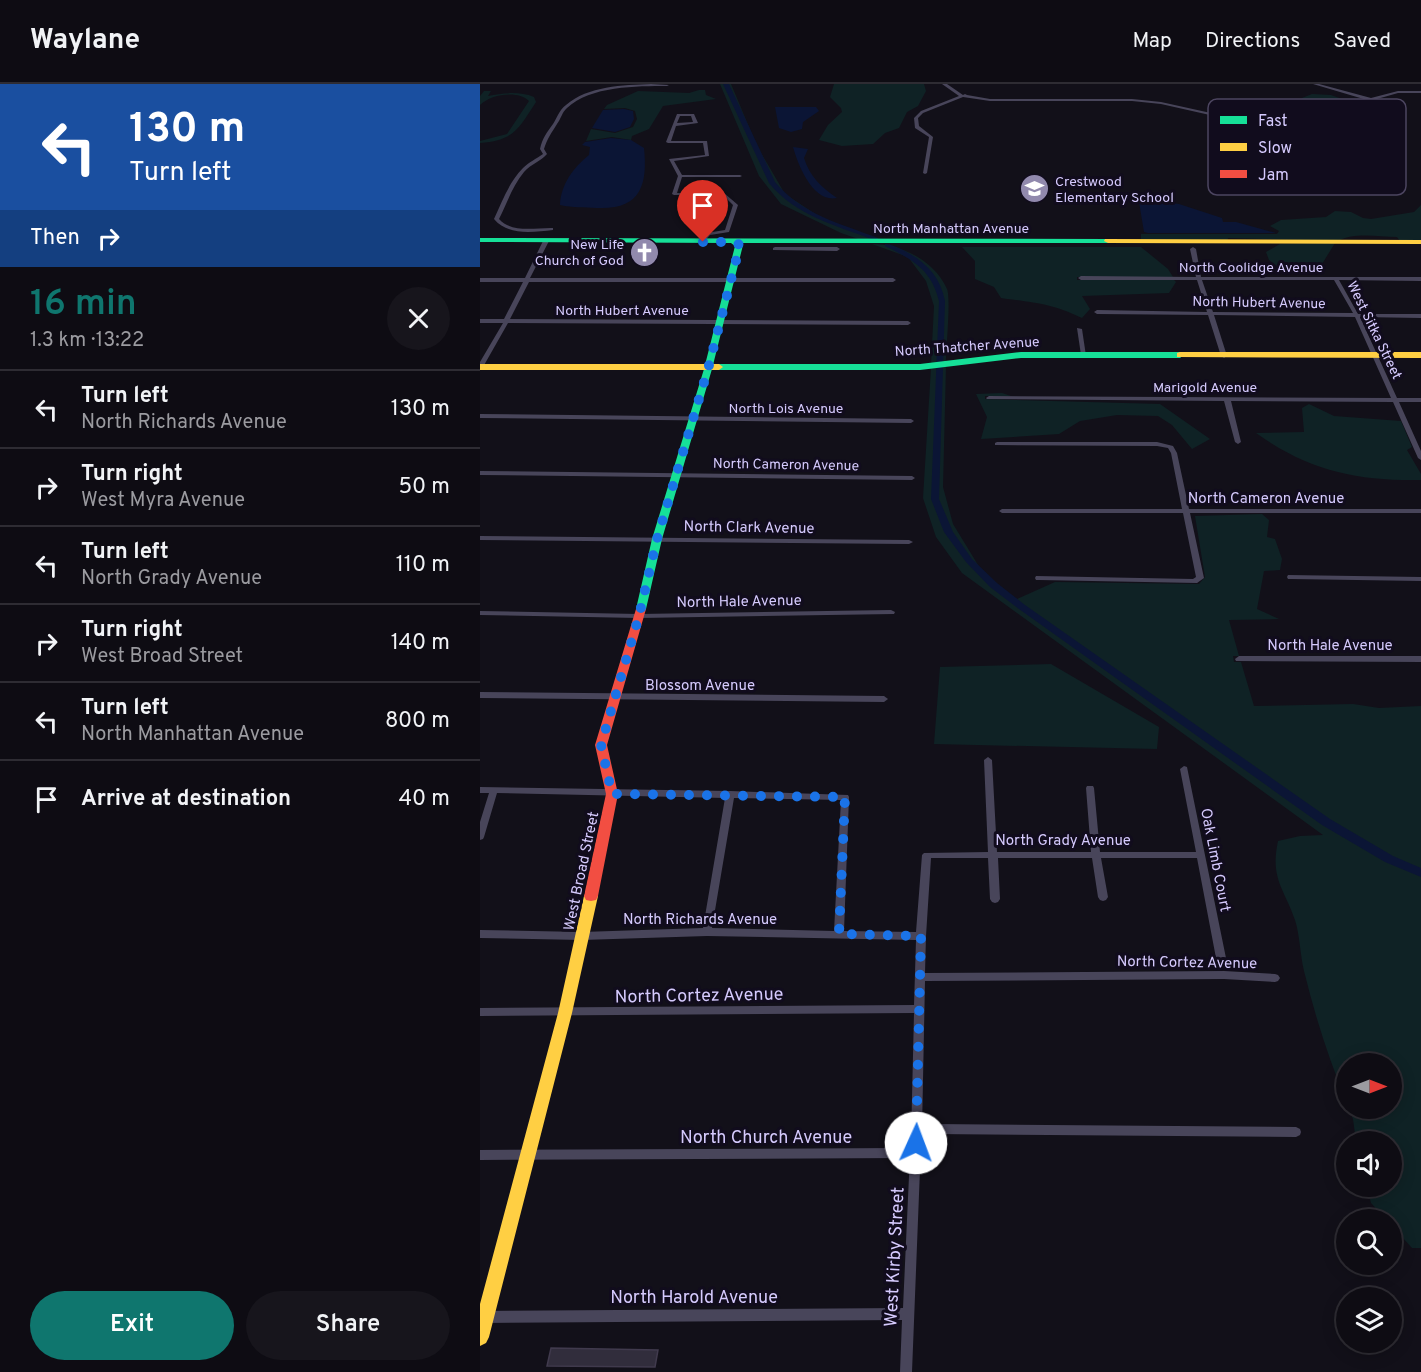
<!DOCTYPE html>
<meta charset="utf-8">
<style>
:root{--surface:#0e0c13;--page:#17151c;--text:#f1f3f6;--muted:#9b9ba0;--line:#2e2c33;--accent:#0f766e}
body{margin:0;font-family:Overpass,sans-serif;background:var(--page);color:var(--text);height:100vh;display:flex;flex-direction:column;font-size:22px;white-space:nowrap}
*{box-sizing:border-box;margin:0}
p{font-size:20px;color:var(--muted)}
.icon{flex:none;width:33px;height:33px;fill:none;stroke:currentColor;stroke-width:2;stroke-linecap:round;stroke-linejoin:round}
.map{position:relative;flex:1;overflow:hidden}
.side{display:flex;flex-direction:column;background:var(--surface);width:480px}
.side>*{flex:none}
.banner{background:#1a4fa0;color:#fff;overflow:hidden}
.needle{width:39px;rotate:90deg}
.buttons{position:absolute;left:856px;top:969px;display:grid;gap:12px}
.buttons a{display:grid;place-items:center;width:66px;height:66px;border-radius:50%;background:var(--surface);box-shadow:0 3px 15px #0003,0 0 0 2px var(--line);font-size:30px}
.pin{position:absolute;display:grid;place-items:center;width:51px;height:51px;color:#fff;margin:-62px -26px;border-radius:50% 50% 50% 0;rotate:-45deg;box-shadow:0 0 6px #0007}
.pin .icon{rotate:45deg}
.me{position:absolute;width:66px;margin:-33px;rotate:2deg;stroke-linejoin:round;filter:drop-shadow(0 0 4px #0008)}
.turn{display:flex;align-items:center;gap:21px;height:126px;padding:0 30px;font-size:27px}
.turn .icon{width:78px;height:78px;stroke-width:2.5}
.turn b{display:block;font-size:42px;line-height:51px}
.then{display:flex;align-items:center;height:57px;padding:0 30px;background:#0003;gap:12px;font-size:22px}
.round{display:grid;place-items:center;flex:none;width:63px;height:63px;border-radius:32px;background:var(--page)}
.head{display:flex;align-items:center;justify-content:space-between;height:102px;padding:0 30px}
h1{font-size:36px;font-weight:600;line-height:45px;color:var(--accent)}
.button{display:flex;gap:12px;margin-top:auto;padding:12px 30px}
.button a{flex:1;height:69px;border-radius:36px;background:var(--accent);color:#fff;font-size:24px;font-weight:600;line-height:69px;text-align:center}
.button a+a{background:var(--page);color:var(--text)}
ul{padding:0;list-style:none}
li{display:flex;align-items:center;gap:18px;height:78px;padding:0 30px;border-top:2px solid var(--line)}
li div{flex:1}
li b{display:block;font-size:22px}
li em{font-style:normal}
header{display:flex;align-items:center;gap:36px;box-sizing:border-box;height:84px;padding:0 30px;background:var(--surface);border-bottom:2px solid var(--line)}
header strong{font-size:28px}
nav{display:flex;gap:33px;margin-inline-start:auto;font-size:21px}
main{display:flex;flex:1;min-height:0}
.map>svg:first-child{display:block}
</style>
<header>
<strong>Waylane</strong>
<nav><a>Map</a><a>Directions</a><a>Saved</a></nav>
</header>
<main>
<section class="side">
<div class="banner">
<div class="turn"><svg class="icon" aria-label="left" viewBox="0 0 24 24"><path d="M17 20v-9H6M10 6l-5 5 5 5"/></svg><div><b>130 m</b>Turn left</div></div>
<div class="then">Then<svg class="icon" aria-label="right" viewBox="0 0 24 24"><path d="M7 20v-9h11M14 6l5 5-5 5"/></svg></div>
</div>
<div class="head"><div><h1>16 min</h1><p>1.3 km · 13:22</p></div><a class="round"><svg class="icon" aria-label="close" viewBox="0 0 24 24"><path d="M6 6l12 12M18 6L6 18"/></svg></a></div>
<ul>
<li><svg class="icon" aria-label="left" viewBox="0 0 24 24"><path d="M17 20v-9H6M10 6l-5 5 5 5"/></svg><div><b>Turn left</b><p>North Richards Avenue</p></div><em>130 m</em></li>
<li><svg class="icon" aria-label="right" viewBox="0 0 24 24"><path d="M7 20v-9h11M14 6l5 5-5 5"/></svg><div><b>Turn right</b><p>West Myra Avenue</p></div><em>50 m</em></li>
<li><svg class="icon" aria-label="left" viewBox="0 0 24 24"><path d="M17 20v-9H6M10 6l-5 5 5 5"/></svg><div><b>Turn left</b><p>North Grady Avenue</p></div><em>110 m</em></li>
<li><svg class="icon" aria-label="right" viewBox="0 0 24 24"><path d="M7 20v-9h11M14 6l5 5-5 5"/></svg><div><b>Turn right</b><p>West Broad Street</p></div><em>140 m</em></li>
<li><svg class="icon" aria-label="left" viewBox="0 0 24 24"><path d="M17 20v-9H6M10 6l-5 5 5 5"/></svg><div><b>Turn left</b><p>North Manhattan Avenue</p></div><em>800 m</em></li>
<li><svg class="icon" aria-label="arrive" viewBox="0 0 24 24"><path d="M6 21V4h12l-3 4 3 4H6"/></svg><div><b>Arrive at destination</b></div><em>40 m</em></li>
</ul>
<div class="button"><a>Exit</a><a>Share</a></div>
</section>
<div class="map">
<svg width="941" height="1288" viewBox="0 0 941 1288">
<rect width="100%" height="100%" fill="#121019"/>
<g fill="#0f2225">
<path d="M240 0H251L277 62 305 110 340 133 402 157H384L361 149 301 120 279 92Z"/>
<path d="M354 0H444L446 7 438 22 427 28 419 44 405 49 393 60 362 62 339 56 348 41 362 28 361 24 350 13Z"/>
<path d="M219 6H225L226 11 236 15 183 22 169 45 152 52 151 56 132 53 106 57 111 45 135 49 153 43 157 35 155 27 145 24 124 25 127 21 158 7 209 9Z"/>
<path d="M4 7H11L8 12C23 9 39 7 54 13L56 18C39 44 34 57 0 59V57L27 50 49 17C38 6 11 10 0 21V12Z"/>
<path d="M832 10 851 11 873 19C856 30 837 27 819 20L822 14Z"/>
<path d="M941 121V157H920L917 153C898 153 875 148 858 157L748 154 747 158 661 155V150H797L799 147 790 142 801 136 846 133 855 127 871 128 883 134 891 135 934 128Z"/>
<path d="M855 159 842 180 830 188 799 184 789 176 786 168 800 160Z"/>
<path d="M392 160C421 160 455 177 467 205 471 215 466 264 466 278L451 280 454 222 446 197 428 173Z"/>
<path d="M482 163H661L688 185 693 193H597V196H694L696 198 689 209 602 212 610 225 602 234C570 219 555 219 521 214L514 203 495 195V177Z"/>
<path d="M466 282 463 403 473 440 506 494 537 515 575 498 719 500 725 493 715 432 782 430 789 436 787 453 795 455 802 475 800 486 784 487 777 525 799 535 749 536 759 572H753L754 578H761L774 622 873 620 899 624 941 622V1164H932L912 1142V1136L906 1135 891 1119 887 1103 912 1102V1058L876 1057 873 1035 869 1025 912 1024V980H867V1019C849 976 835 932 824 887 820 870 820 852 815 836 804 804 790 795 798 757L820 752 843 751 482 489 456 453 443 414 451 284Z"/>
<path d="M522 309 531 312H505V315L680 320 730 355 712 365 692 341 678 332 637 331 600 337 579 350 501 355 507 333 496 310Z"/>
<path d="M829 320 854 332 921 337 932 363 927 366 941 390V396C877 397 829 387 776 349L824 348 822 324Z"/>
<path d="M571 580 679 643 677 665 454 660 460 583Z"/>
</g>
<g fill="#0b1535">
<path d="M295 23H336L339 27 323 38 322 45 311 48 299 44Z"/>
<path d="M144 25 153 27 154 35 150 43 135 48 112 44 123 26Z"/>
<path d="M131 54 151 56 164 64C168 102 160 126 117 124 104 123 93 124 80 121 81 100 93 84 109 71L110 63 102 61 105 58Z"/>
<path d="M313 63 328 65 324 74C330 93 341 103 357 114 333 119 318 81 313 63Z"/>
<path d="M668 115 699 120 742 134 743 138H756L796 149H668L664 148 659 118Z"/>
</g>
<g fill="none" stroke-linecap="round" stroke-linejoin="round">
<g fill="#0b1535" fill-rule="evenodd">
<path d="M243 0H249L295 98C323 131 359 139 398 154V156H394C355 141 316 132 289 99Z"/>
<path d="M405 160C411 160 417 163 423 166 446 178 460 192 465 217L459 415 473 448 492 475 517 499 545 521 850 735 913 772 941 784V793L905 778 842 741 539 525 510 503 486 478 464 448 451 415 459 217C451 185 433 176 405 162Z"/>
</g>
</g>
<path fill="#312d3c" stroke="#403a4d" stroke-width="1.5" d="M71 1264 178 1266 175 1283 67 1282Z"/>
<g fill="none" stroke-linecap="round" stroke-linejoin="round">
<g fill="#48455a" fill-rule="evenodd">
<path d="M171 0 189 1 187 2C157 2 110 2 87 24 82 28 81 35 77 40 72 48 67 55 64 65L67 70C61 77 51 80 44 88 33 101 27 119 19 135 32 149 53 144 71 144H73V146C53 148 28 152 14 135 22 118 29 98 43 84 49 78 56 75 63 70L60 65C62 55 67 48 73 40 77 34 79 26 86 21 108 2 143 1 171 0Z"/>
<path d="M462 0H467L483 11 485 10 487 11 510 15H652L681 18 840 53 887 16 833 0H839L891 14 918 7H941V9H918L890 17 844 54 849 55 899 17 909 15 911 16 901 19 799 97 797 96V95L847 57 841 56 790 95H788V93L837 55 681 20 652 17H510L483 13 443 29 438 34 439 42 453 53 447 89 445 90 443 89 449 53 435 44 434 34 441 27 479 12Z"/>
<path d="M197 30H214L218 39 196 42 191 57H227L229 72 194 77 202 91H260L262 92 260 93H202L197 109H244L258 121 249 148 230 151 223 159 220 157 226 149 245 146 253 121 243 111H194L192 110 198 92 189 75 225 71 223 59H188L186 58ZM200 32H211L213 38 197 39Z"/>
<path d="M66 155 69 157 50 194H413L416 196 413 198H49L30 235 428 237 431 239 428 241 28 239 3 283 0 285V278L23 239H0V235H24L43 198H0V194H45L63 157Z"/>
<path d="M295 163H357L360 165 357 167 293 166V164Z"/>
<path d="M713 163 716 165 721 193H941V197L859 196 878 230H941V234L880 233 917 314H941V318H919L941 367V376L938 374 913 318 751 317 761 358 758 360 755 358 744 317 507 315 506 314 509 312 911 314 875 233 734 231 747 272 744 274 741 272 728 231 617 230 614 228 617 226 727 228 717 196H601L598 194 601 192 716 193 710 165ZM722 196H854L873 229 733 228Z"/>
<path d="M597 244 602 245 606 272 601 271Z"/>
<path d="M0 330 431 335 434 337 431 339 0 334Z"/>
<path d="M517 358H677L693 362 697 369 709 425H941V429H710L724 494 717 499 559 496H556L555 494 556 492 713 495 716 493 703 429H522L519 427 522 425H702L691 369 688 364 677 362 515 361V359Z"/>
<path d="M0 387 432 392 435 394 432 396 0 391Z"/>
<path d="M0 452 429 456 433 458 429 460 0 456Z"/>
<path d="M808 491 941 493V497L811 495H808L807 493Z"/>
<path d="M411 526 415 528 414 530 159 534 0 531V527L159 530Z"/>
<path d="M759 572H941V578L756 577 755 575Z"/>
<path d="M0 608 404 612 408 615 404 618 0 614Z"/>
<path d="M508 673 512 676 517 768H611L606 704 607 702H613L614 704 620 768H716L700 685 704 682 707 683 746 874 744 877 741 878 738 877 736 874 717 774H621L628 813 626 816 623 817 620 816 618 813 612 774H518L520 815 518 818 515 819 512 818 510 815 508 774H451L446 852 445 889 744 887 795 890 798 891 800 894 798 897 795 898 744 895 445 897 442 1046 451 1040 816 1043 820 1045 821 1048 820 1051 816 1053 453 1050 441 1060 432 1288H420L422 1236 0 1239V1227L423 1224 430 1070 423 1074 0 1076V1066L421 1064 431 1056 434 929 0 932V924L434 921 436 856 227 852 102 856 0 854V846L102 848 223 844 245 714 17 709 4 753 3 755 0 756V738L9 709H0V703L250 707 368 711 369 713 364 847 436 848 442 771 444 769 508 768 504 676ZM254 714 361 716 354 847 232 844Z"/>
</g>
<g fill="#16e098" fill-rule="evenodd">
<path d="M0 154 628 155 632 157 628 159H260L263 161 232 285 182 455 166 525 161 528 156 525 172 455 224 285 255 162 251 159 0 158Z"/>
<path d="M541 268H700L704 271 700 274H541L440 286H239L235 283 239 280H440Z"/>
</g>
<g fill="#ffcf43" fill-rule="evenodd">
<path d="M625 155 941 156V160L628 159 624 157Z"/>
<path d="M700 268H941V274L697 273V269Z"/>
<path d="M0 280H239L243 283 239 286H0Z"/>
<path d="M111 807 116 808 118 812 92 929 9 1253 6 1259 0 1262V1220L78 929 104 812 106 808Z"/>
</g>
<path fill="#f24e42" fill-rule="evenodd" d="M161 522 166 525 127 661 138 710 118 812 116 816 111 817 106 816 104 812 126 710 115 661 156 525Z"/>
</g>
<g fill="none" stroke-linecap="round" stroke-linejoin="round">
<path stroke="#1a73e8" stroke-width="10" stroke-dasharray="0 18" d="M223 158H254L260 161 228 285 177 455 159 532 121 661 132 710 365 713 359 850 441 852 436 1059"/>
</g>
<defs>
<symbol id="school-disc" viewBox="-11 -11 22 22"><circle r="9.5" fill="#9189ad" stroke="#110c1d"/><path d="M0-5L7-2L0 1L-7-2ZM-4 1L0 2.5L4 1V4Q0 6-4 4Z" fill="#fff"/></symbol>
<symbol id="church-disc" viewBox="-11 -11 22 22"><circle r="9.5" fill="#9189ad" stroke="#110c1d"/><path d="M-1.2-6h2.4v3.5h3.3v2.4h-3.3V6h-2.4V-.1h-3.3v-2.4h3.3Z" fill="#fff"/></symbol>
</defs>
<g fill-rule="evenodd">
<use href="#school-disc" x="538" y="88" width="33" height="33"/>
<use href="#church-disc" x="148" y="152" width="33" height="33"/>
</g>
<g text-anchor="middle" stroke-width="6" stroke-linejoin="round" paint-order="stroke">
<g font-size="14" fill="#d5cafd" stroke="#110c1d" text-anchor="start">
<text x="575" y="102">Crestwood<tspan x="575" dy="16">Elementary School</tspan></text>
<text x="144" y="165" text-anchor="end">New Life<tspan x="144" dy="16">Church of God</tspan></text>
</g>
<g font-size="14" fill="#d5cafd" stroke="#110c1d">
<text x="471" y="149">North Manhattan Avenue</text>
<text x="771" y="188">North Coolidge Avenue</text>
<text transform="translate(779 218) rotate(1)" y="5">North Hubert Avenue</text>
<text x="142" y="231">North Hubert Avenue</text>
<text transform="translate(895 246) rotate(64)" y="5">West Sitka Street</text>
<text transform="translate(487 262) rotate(-4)" y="5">North Thatcher Avenue</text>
<text x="725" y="308">Marigold Avenue</text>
<text x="306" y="329">North Lois Avenue</text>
<text transform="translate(306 380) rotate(1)" y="5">North Cameron Avenue</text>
</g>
<g font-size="15" fill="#d5cafd" stroke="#110c1d">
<text x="786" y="419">North Cameron Avenue</text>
<text transform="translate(269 443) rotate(1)" y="5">North Clark Avenue</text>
<text transform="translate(259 517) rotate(-1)" y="5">North Hale Avenue</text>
<text x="850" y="566">North Hale Avenue</text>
<text x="220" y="606">Blossom Avenue</text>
<text x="583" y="761">North Grady Avenue</text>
<text transform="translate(736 776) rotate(79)" y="5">Oak Limb Court</text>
<text transform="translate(101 787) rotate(-78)" y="5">West Broad Street</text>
<text x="220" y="840">North Richards Avenue</text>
<text transform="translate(707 878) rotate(1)" y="5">North Cortez Avenue</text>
</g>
<g font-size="18" fill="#d5cafd" stroke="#110c1d">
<text transform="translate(219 911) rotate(-1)" y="6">North Cortez Avenue</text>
<text x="286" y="1059">North Church Avenue</text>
<text transform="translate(414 1173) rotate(-87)" y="6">West Kirby Street</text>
<text x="214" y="1219">North Harold Avenue</text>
</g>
</g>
<rect x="728" y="15" width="198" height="96" rx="9" fill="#110c1d" stroke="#4c4560" stroke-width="1.5"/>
<rect x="740" y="32" width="27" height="8" fill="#16e098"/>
<rect x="740" y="59" width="27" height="8" fill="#ffcf43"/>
<rect x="740" y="86" width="27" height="8" fill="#f24e42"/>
<g font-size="16" fill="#d5cafd">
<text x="778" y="42">Fast</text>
<text x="778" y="69">Slow</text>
<text x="778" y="96">Jam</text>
</g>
</svg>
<div class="buttons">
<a><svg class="needle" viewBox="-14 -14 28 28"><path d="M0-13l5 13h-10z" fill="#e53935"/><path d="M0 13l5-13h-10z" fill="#9b9ba0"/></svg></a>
<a><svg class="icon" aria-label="sound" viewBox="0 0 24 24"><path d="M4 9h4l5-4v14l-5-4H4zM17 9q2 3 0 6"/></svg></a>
<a><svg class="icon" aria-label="search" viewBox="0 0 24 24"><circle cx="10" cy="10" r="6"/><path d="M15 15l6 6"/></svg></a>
<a><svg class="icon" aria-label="layers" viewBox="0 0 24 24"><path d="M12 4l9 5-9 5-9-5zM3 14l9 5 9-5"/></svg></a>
</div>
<div class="pin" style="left:223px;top:158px;background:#d93025"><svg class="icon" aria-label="arrive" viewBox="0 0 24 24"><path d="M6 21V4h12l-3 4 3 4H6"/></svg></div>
<svg class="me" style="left:436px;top:1059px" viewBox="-20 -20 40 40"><circle r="19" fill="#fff"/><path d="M0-13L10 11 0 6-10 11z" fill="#1a73e8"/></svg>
</div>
</main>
